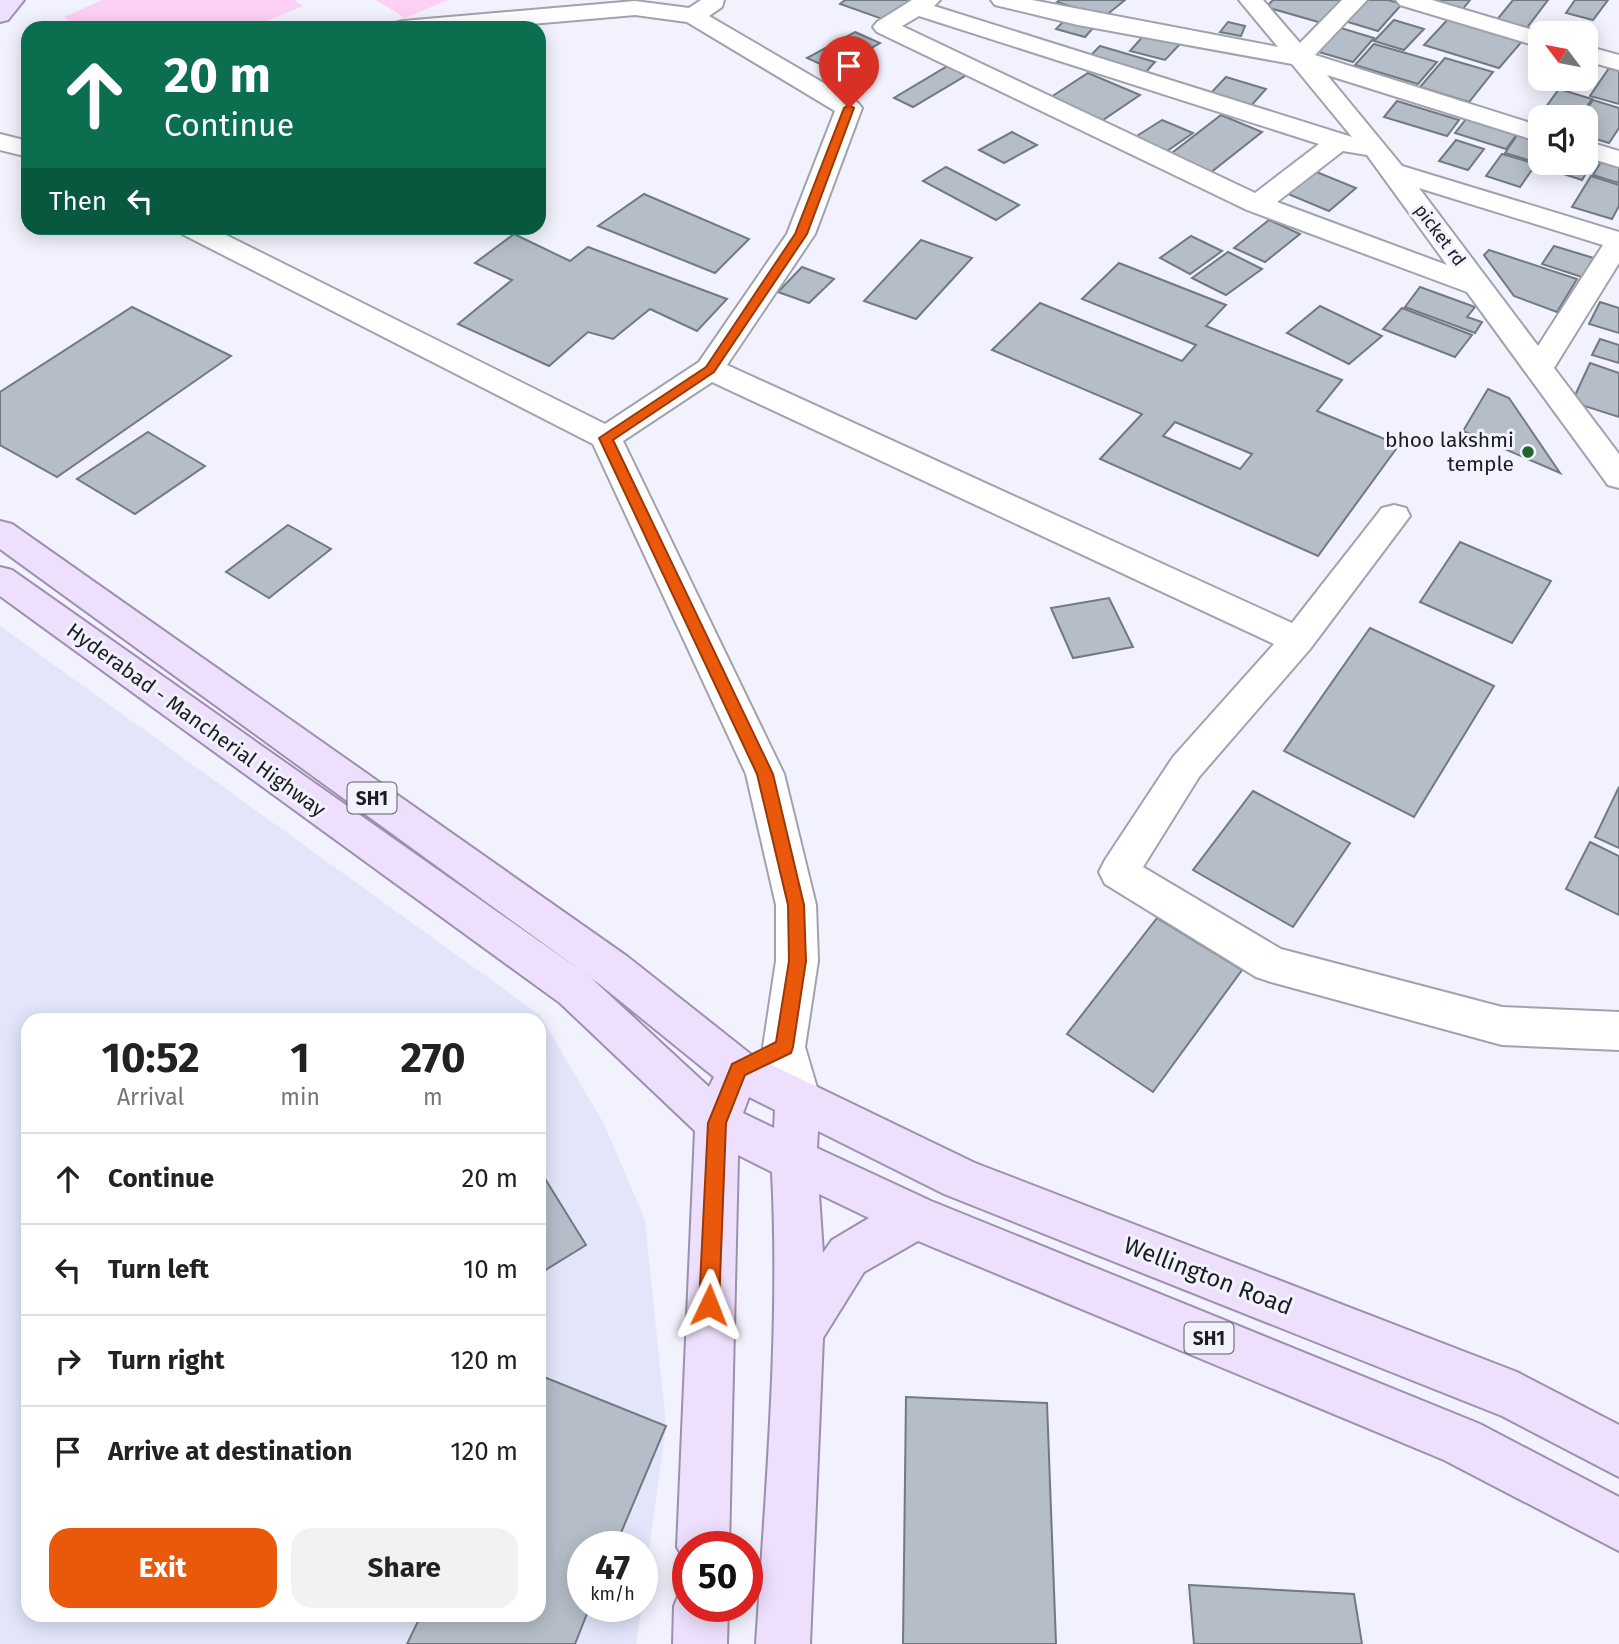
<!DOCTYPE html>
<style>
:root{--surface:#fff;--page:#f2f2f2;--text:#222;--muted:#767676;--line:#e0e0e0;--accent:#ea580c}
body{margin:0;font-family:"Fira Sans",sans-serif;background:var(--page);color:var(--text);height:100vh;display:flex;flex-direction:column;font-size:26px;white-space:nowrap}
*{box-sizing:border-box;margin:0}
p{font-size:23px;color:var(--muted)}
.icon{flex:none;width:38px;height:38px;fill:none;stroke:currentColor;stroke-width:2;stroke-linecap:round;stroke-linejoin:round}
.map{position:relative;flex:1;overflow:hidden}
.details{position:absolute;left:21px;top:1013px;width:525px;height:609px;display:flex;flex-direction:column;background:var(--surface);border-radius:21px;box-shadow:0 4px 18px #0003}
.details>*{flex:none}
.banner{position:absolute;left:21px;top:21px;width:525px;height:214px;border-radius:21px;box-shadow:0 4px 18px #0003;background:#0b6e4f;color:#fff;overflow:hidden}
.needle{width:46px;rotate:302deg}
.fabs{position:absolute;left:1528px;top:21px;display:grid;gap:14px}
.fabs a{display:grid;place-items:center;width:70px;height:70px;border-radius:14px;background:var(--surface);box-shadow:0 4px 18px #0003;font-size:35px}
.speed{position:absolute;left:567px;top:1531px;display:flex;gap:14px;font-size:35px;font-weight:700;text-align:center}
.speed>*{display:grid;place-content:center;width:91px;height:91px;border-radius:50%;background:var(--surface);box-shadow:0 4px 18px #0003;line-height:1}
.speed small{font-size:18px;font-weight:400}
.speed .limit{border:10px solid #d22;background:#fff;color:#111}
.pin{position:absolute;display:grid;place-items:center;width:60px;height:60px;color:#fff;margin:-72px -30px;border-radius:50% 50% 50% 0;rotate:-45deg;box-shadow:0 0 7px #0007}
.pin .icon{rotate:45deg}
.me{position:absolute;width:77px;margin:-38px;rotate:2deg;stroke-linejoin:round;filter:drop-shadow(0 0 5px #0008)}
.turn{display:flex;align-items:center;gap:24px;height:147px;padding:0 28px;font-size:32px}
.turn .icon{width:91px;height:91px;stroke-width:2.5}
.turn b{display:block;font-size:49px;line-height:60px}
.then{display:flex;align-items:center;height:66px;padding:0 28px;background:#0003;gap:14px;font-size:26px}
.eta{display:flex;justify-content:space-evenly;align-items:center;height:119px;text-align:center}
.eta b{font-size:42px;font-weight:700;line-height:49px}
.button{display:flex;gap:14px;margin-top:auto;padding:14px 28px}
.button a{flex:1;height:80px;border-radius:21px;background:var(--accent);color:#fff;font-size:28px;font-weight:700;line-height:80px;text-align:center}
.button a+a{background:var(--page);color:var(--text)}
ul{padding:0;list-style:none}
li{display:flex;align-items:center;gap:21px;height:91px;padding:0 28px;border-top:2px solid var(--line)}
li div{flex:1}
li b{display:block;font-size:26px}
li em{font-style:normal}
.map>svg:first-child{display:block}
</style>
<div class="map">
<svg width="1619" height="1644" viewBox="0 0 1619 1644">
<rect width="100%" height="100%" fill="#f1f2fd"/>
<path fill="#e3e6fa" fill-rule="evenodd" d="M0 626 540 1015 604 1124 645 1220 666 1426 642 1601V1547H583V1606L642 1607 636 1644H0ZM28 1020H539V1615H28Z"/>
<g fill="#fdd1f5">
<path d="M102 0H294L303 6 249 28H80L64 17Z"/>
<path d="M376 0H448L405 18Z"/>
</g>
<g fill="#b5bec8" stroke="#717983" stroke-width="2" fill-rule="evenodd">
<path d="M845 0H918L888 21 840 4Z"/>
<path d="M1060 0H1125L1104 17 1057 2Z"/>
<path d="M1273 0H1353L1329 25 1266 7Z"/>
<path d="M1357 0H1388L1402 4 1378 31 1338 19Z"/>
<path d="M1426 0H1470L1462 10Z"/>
<path d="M1513 0H1548L1526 29 1496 21Z"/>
<path d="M1575 0H1608L1593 20 1566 13Z"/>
<path d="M1451 16 1525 38 1499 68 1424 45Z"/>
<path d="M1066 19 1094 27 1085 37 1056 29Z"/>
<path d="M1394 20 1424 29 1404 50 1374 41Z"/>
<path d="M1228 22 1245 26 1241 36 1220 32Z"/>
<path d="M1334 26 1374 38 1353 62 1312 50Z"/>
<path d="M855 32 880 43 833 70 807 58Z"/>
<path d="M1145 34 1180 44 1165 60 1130 51Z"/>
<path d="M1374 44 1437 62 1418 84 1355 65Z"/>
<path d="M1100 46 1155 62 1143 75 1087 59Z"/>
<path d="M1445 58 1493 72 1469 102 1420 87Z"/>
<path d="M951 64 970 73 913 107 894 98Z"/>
<path d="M1609 68 1619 71V104L1590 96Z"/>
<path d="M1088 73 1140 95 1100 122 1048 99Z"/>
<path d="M1226 77 1266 89 1249 108 1209 95Z"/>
<path d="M1559 89 1592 99 1579 117H1540V124L1535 122Z"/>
<path d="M1593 100 1619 108V128L1609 143 1586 136V117H1581Z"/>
<path d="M1397 101 1459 120 1447 136 1384 117Z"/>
<path d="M1221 115 1262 132 1210 173 1168 156Z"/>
<path d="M1467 118 1517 134 1506 149 1455 133Z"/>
<path d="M1162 120 1193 133 1164 153 1132 139Z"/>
<path d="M1012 132 1037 145 1004 163 979 150Z"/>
<path d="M1518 134 1540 141 1538 163 1505 153Z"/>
<path d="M1456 140 1484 149 1468 170 1439 161Z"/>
<path d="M1502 154 1536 164 1520 187 1486 176Z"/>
<path d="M1586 155 1598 158 1592 169 1570 163H1586Z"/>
<path d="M1602 160 1619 165V183L1593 175Z"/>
<path d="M1545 163H1564L1588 170 1582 180 1542 167Z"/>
<path d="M946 167 1019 205 996 220 923 181Z"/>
<path d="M1314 171 1356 188 1329 211 1288 194Z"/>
<path d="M1591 176 1619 185V206L1612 219 1572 207Z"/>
<path d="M644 194 749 239 715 273 598 226Z"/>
<path d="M1269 220 1300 234 1265 262 1234 248Z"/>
<path d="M514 234 570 261 588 247 727 299 697 331 650 309 613 339 588 332 549 366 458 324 512 280 475 263Z"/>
<path d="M1191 236 1222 251 1190 274 1160 258Z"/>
<path d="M921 240 972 258 916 319 864 301Z"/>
<path d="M1554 246 1597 259 1585 278 1542 264Z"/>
<path d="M1489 250 1577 279 1557 312 1514 296 1484 255Z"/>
<path d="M1228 252 1262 269 1226 295 1192 278Z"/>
<path d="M1119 263 1226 305 1206 326 1342 380 1317 411 1399 445 1318 556 1100 459 1142 414 992 350 1040 303 1182 361 1196 345 1082 299ZM1175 422 1252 454 1240 469 1163 436Z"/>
<path d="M802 267 834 279 809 303 778 292Z"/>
<path d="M1420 287 1475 307 1467 317 1482 322 1475 333 1405 307Z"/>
<path d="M1600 302 1619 308V333L1589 324Z"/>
<path d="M1320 306 1382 336 1349 364 1287 333Z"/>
<path d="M132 307 231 356 57 477 0 445V392Z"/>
<path d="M1402 308 1472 335 1455 357 1383 329Z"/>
<path d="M1600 339 1619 345V363L1592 355Z"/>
<path d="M1590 363 1619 373V417L1572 402Z"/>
<path d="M1488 389 1509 398 1560 473 1463 431Z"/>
<path d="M148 432 205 466 135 514 77 479Z"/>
<path d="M288 525 331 549 269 598 226 572Z"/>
<path d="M1460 542 1551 581 1512 643 1420 602Z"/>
<path d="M1109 598 1133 647 1073 658 1051 608Z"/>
<path d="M1370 628 1494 686 1414 817 1284 751Z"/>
<path d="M1619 787V848L1595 837Z"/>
<path d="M1253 791 1350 843 1293 927 1193 870Z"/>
<path d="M1590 842 1619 856V915L1566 889Z"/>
<path d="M1157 918 1242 970 1153 1092 1067 1034Z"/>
<path d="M539 1169 586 1245 539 1274Z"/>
<path d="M539 1375 666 1426 615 1547H583V1606H590L575 1644H407L421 1615H539Z"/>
<path d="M906 1397 1047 1403 1056 1644H903Z"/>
<path d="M1189 1585 1354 1594 1362 1644H1194Z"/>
</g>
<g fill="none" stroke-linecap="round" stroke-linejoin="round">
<defs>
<g id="minor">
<path d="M701 0H724L722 7 709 16 858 103 862 108 815 234 727 365 1292 623 1382 508 1394 505 1406 508 1410 516 1310 649 1199 777 1143 867 1281 949 1502 1007 1619 1012V1050L1502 1045 1271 982 1256 977 1105 884 1099 872 1105 860 1173 757 1274 644 712 382 623 441 784 774 816 905 818 961 805 1047 820 1098 813 1112 798 1118 783 1112 763 1047 776 961V905L746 774 593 444 182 234 178 228H212L605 424 699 362 787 234 835 111 687 22 635 15 485 28H391L395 23 403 21 635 1 689 8Z"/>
<path d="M912 0H940L934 6 1352 137 1292 64 1078 25 995 5 991 0H1032L1278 47 1239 0H1263L1300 43 1342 0H1367L1315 55 1540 126V142L1327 75 1402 166 1619 232V263L1554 368 1619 454V488L1608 485 1467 292 1247 210 877 32 873 27 877 22ZM919 16 1319 144 1255 193 902 26ZM1343 151 1367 155 1447 265 1277 202ZM1419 188 1603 245 1538 346Z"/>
<path d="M1396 0H1432L1543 33H1540V47L1400 5Z"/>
<path d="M1586 46 1619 55V70L1586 61Z"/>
<path d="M0 134 28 141V157L0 150Z"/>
<path d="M1586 141 1619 151V167L1586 157Z"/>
</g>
<g id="major">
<path d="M0 0H24L8 20 0 22Z"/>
<path d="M0 521 12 524 628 957 753 1056 975 1163 1517 1372 1619 1425V1477L1502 1416 944 1194 818 1131 817 1148 931 1201 1480 1424 1619 1497V1551L1444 1460 918 1241 864 1272 823 1338 810 1644H756C766 1486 780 1329 772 1172L738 1155 729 1547H688V1567L677 1547 695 1131 560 1003 0 596V567L12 570 590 977 709 1087 714 1077 598 983 0 549ZM749 1097 775 1110 774 1128 743 1113ZM819 1194 869 1218 832 1240 823 1253Z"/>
<path d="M688 1585V1606H728L727 1644H673L674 1606 682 1587Z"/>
</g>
</defs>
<use href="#minor" stroke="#a0a2ae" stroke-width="4"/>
<use href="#major" stroke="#9d8faf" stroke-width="4"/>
<use href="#minor" fill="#fff" fill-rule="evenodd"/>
<use href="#major" fill="#eee0fd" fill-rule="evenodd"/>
</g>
<path fill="#ea580c" stroke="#983908" stroke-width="2" d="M849 105 854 108 807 234 714 372 613 440 773 774 804 905 806 961 793 1047 791 1053 745 1075 726 1123 719 1305 716 1312 709 1315 702 1312 699 1305 708 1123 732 1064 776 1042 789 961 788 905 757 774 599 438 706 367 795 234 844 108Z"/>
<circle fill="#1f6632" stroke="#f1f2fd" stroke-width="2.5" cx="1528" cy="452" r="7"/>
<g text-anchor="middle" stroke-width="6" stroke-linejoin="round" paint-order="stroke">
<g font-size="18" fill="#1c1d21" stroke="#f1f2fd">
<text transform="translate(1440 235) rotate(53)" y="6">picket rd</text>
</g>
<g fill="#f1f2fd" stroke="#5c5d63" stroke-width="2">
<rect x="347.5" y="782.5" width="49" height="31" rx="5"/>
<rect x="1184.5" y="1322.5" width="49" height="31" rx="5"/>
</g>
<g font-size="19" font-weight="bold" fill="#1c1d21">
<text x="372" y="805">SH1</text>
<text x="1209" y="1345">SH1</text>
</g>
<g font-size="21" fill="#1c1d21" stroke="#f1f2fd" text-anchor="end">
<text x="1514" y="447">bhoo lakshmi<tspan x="1514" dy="24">temple</tspan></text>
</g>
<g font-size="21" fill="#1c1d21" stroke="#f1f2fd">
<text transform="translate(196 720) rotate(36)" y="7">Hyderabad - Mancherial Highway</text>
</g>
<g font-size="24" fill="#1c1d21" stroke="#f1f2fd">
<text transform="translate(1208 1276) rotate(21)" y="8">Wellington Road</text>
</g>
</g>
</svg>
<div class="fabs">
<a><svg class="needle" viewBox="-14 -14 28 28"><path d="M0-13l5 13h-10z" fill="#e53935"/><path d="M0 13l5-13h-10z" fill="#767676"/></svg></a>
<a><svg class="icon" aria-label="sound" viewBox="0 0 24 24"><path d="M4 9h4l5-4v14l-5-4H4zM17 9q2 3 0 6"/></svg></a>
</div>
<div class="speed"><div>47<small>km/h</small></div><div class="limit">50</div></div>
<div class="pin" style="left:849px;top:108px;background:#d93025"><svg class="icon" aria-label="arrive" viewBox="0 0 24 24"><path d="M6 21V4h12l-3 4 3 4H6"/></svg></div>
<svg class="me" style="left:709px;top:1305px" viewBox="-20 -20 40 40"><path d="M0-17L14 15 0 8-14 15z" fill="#ea580c" stroke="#fff" stroke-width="4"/></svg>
<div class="banner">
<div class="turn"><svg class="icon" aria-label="ahead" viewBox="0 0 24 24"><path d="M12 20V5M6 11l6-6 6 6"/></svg><div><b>20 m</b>Continue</div></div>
<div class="then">Then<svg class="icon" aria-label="left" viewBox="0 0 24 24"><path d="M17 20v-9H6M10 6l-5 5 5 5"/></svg></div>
</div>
<section class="details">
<div class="eta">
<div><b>10:52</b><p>Arrival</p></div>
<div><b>1</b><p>min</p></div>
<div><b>270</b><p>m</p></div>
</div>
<ul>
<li><svg class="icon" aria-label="ahead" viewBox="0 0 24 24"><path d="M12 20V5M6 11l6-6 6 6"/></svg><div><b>Continue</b></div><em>20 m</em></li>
<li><svg class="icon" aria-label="left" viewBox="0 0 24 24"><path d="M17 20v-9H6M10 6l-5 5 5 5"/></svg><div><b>Turn left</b></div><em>10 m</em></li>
<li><svg class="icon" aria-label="right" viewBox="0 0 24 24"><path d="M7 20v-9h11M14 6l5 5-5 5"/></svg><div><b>Turn right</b></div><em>120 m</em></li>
<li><svg class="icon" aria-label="arrive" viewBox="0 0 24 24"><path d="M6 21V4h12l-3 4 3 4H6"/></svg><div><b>Arrive at destination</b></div><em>120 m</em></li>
</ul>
<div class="button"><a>Exit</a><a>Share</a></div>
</section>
</div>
